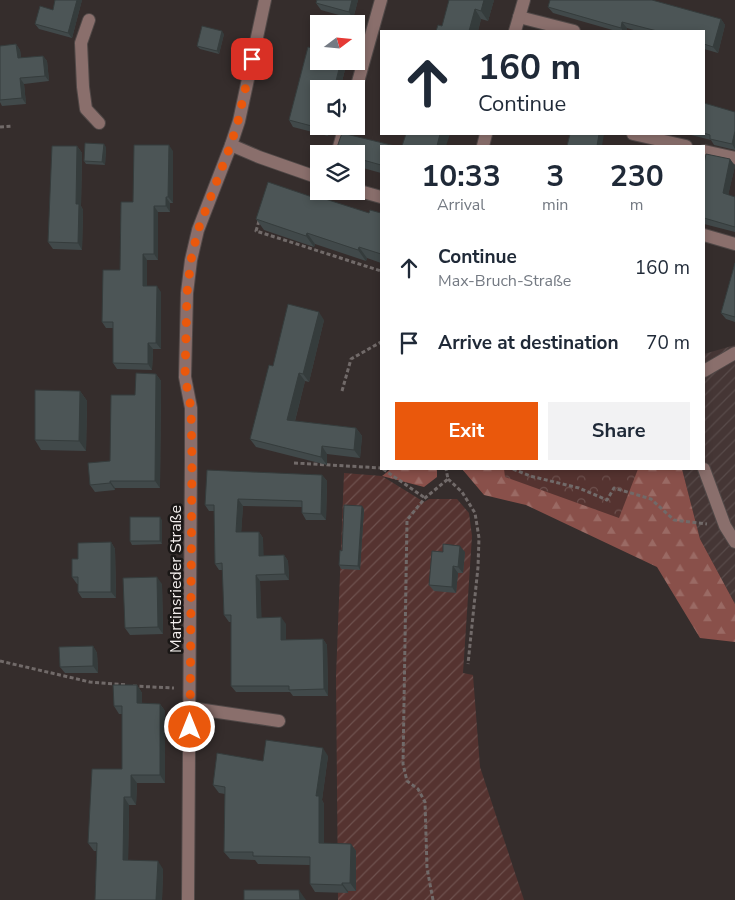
<!DOCTYPE html>
<meta charset="utf-8">
<style>
:root{--surface:#fff;--page:#f2f2f3;--text:#1f2937;--muted:#747a83;--accent:#ea580c}
body{margin:0;font-family:"Nunito Sans",sans-serif;background:var(--page);color:var(--text);height:100vh;display:flex;flex-direction:column;font-size:19px;white-space:nowrap}
*{box-sizing:border-box;margin:0}
p{font-size:16px;color:var(--muted)}
.icon{flex:none;width:28px;height:28px;fill:none;stroke:currentColor;stroke-width:2;stroke-linecap:round;stroke-linejoin:round}
.map{position:relative;flex:1;overflow:hidden}
.details{position:absolute;left:380px;top:145px;width:325px;height:325px;display:flex;flex-direction:column;background:var(--surface);border-radius:0px;box-shadow:0 2px 8px #0003}
.details>*{flex:none}
.banner{position:absolute;left:380px;top:30px;width:325px;height:105px;border-radius:0px;box-shadow:0 2px 8px #0003;background:#fff;color:var(--text);overflow:hidden}
.needle{width:32px;rotate:74deg}
.tools{position:absolute;left:310px;top:15px;display:grid;gap:10px}
.tools a{display:grid;place-items:center;width:55px;height:55px;border-radius:0px;background:var(--surface);box-shadow:0 2px 8px #0003;font-size:25px}
.pin{position:absolute;display:grid;place-items:center;width:42px;height:42px;color:#fff;margin:-21px;border-radius:10px;box-shadow:0 2px 8px #0006}
.me{position:absolute;width:55px;margin:-28px;rotate:0deg;stroke-linejoin:round;filter:drop-shadow(0 0 4px #0008)}
.turn{display:flex;align-items:center;gap:18px;height:105px;padding:0 15px;font-size:22px}
.turn .icon{width:65px;height:65px;stroke-width:2.5}
.turn b{display:block;font-size:35px;line-height:42px}
.eta{display:flex;justify-content:space-evenly;align-items:center;height:85px;text-align:center}
.eta b{font-size:30px;font-weight:700;line-height:35px}
.primary-button{display:flex;gap:10px;margin-top:auto;padding:10px 15px}
.primary-button a{flex:1;height:58px;border-radius:0px;background:var(--accent);color:#fff;font-size:20px;font-weight:700;line-height:58px;text-align:center}
.primary-button a+a{background:var(--page);color:var(--text)}
ul{padding:0;list-style:none}
li{display:flex;align-items:center;gap:15px;height:75px;padding:0 15px}
li div{flex:1}
li b{display:block;font-size:19px}
li em{font-style:normal}
.map>svg:first-child{display:block}
</style>
<div class="map">
<svg width="735" height="900" viewBox="0 0 735 900">
<defs>
<pattern id="industrial-furrows" width="10" height="10" patternUnits="userSpaceOnUse" patternTransform="scale(1.25)"><rect width="10" height="10" fill="#453635"/><path d="M-1 1l2-2M0 10L10 0M9 11l2-2" fill="none" stroke="#574a49"/></pattern>
<pattern id="forest-firs" width="22" height="20" patternUnits="userSpaceOnUse" patternTransform="scale(1.25)"><rect width="22" height="20" fill="#89504a"/><path d="M5 1l3.5 6h-7zM16 11l3.5 6h-7z" fill="#9a6a64"/></pattern>
<pattern id="park-crowns" width="20" height="18" patternUnits="userSpaceOnUse" patternTransform="scale(1.25)"><rect width="20" height="18" fill="#553330"/><path d="M2 6a3 3 0 1 1 6 0M12 15a3 3 0 1 1 6 0" fill="none" stroke="#6e514e"/></pattern>
<pattern id="garden-furrows" width="10" height="10" patternUnits="userSpaceOnUse" patternTransform="scale(1.25)"><rect width="10" height="10" fill="#553330"/><path d="M-1 1l2-2M0 10L10 0M9 11l2-2" fill="none" stroke="#6e514e"/></pattern>
</defs>
<rect width="100%" height="100%" fill="#352d2c"/>
<path fill="url(#industrial-furrows)" d="M735 345V604L700 539 682 469H704V354Z"/>
<g fill="url(#forest-firs)">
<path d="M391 469H437V477L424 487 382 476Z"/>
<path d="M462 469H682L700 539 735 604V642L700 638 657 567 526 505 484 495Z"/>
</g>
<path fill="url(#park-crowns)" d="M504 469H638L619 518 505 477Z"/>
<path fill="url(#garden-furrows)" d="M344 473 382 476 424 502 429 499H457L469 513 472 536 463 673 473 675 480 767 524 900H338L336 676Z"/>
<g fill="none" stroke-linecap="round" stroke-linejoin="round">
<defs>
<g id="minor">
<path d="M519 17 574 31"/>
<path d="M89 20 81 43 83 87 86 109 99 123"/>
<path d="M515 31 524 0"/>
<path d="M356 89 381 0"/>
<path d="M633 134 686 146"/>
<path d="M231 145 259 157 319 178"/>
<path d="M483 146 486 134"/>
<path d="M704 151 735 158"/>
<path d="M337 154 345 126"/>
<path d="M356 190 381 197"/>
<path d="M704 235 735 244"/>
<path d="M704 371 735 353"/>
<path d="M704 469 725 526 735 542"/>
<path d="M191 708 279 721"/>
<path d="M188 900 191 458V408L185 377 187 293 191 260 198 230 231 145 239 121 265 0"/>
</g>
</defs>
<use href="#minor" stroke="#504847" stroke-width="14"/>
<g stroke="#716a69" stroke-width="3" stroke-dasharray="4 2.5" stroke-linecap="butt">
<path d="M0 127 13 126"/>
<path d="M259 221 256 231 381 271"/>
<path d="M342 391 351 359 381 342"/>
<path d="M294 463 381 468"/>
<path d="M383 469 425 498"/>
<path d="M513 469 530 476 579 488 607 500 614 488 651 499 674 520 707 524"/>
<path d="M448 479 462 492 475 513 479 538 478 567 468 664"/>
<path d="M0 661 90 682 127 685"/>
<path d="M133 686 174 688"/>
<path d="M433 900 427 868 425 802 418 789 407 781 403 764 407 520 425 498 448 479 446 469"/>
</g>
<use href="#minor" stroke="#8a6f6c" stroke-width="12"/>
</g>
<g fill="#41494a">
<path d="M55 0H82L72 38 39 29 35 24 53 10Z"/>
<path d="M317 0H358L353 19 321 10 316 3Z"/>
<path d="M494 0 488 21 481 19 478 31H436L442 26Z"/>
<path d="M548 7 721 19 725 25 718 53 704 49V31H637L627 28 626 31H616L553 13Z"/>
<path d="M224 34 219 54 200 49 197 46Z"/>
<path d="M16 44 20 50 21 58 43 56 47 61 49 81 24 84 26 104 2 106 0 102V46Z"/>
<path d="M308 47 319 50V61H346L347 62 340 89H319V126H330L328 136 293 127 289 120Z"/>
<path d="M735 112V150L714 145 711 140 687 134H704Z"/>
<path d="M77 146 82 153 81 206 83 210 82 250 53 249 48 242Z"/>
<path d="M381 146V173L356 166V154H335V153Z"/>
<path d="M106 147 105 165 86 164 84 161Z"/>
<path d="M173 151V203H170V212H158V260H147V286L161 292V349H153L152 370 117 369 113 363V328H106L102 322 120 270 133 202Z"/>
<path d="M730 159 735 166 728 195 735 197V232L704 224V163Z"/>
<path d="M369 213H381V263L367 258 366 261 315 244 314 247 264 230 256 219Z"/>
<path d="M735 263V322L726 319 721 313Z"/>
<path d="M324 320 309 382 305 381 295 421 356 428 362 436 360 458 327 454V465L256 447 250 439 273 366Z"/>
<path d="M156 374 161 381 160 488H115V490L95 492 90 485 110 461 135 395Z"/>
<path d="M80 391 87 401 86 451 41 450 35 440Z"/>
<path d="M322 475 327 481 326 520H306L302 513V507L243 506 241 532H259L263 538V556L284 555 288 561 289 580 260 581 261 618 286 624V640L323 639 327 645 328 696H293L290 692H236L231 686V622H229L224 615 223 570H219L215 564 214 511H209L205 505Z"/>
<path d="M364 509 360 570 341 569 339 565 342 551Z"/>
<path d="M162 520V544L132 545 130 541Z"/>
<path d="M111 542 115 549 116 598H82L78 592V584H77L72 577 78 559Z"/>
<path d="M443 552H465L463 573H458L456 593 434 591 429 585Z"/>
<path d="M162 584 163 634 130 635 125 628Z"/>
<path d="M93 646 97 653 98 673H65L60 667Z"/>
<path d="M137 685 142 693V703L160 704 165 711V783H137L136 805H129L128 860 163 869 162 900 97 851H94L88 843 122 769V714H119L114 706Z"/>
<path d="M328 756 322 800 324 804V843L351 844 356 851V891H348V893L315 892 310 884V865L258 864 255 860 230 859 224 852 225 794 219 793 213 785 263 761Z"/>
</g>
<g fill="#353c3c">
<path d="M77 0H82L72 38 68 33Z"/>
<path d="M352 0H358L353 19 349 12Z"/>
<path d="M484 0H494L488 21 481 11Z"/>
<path d="M475 9 481 19 478 31H469Z"/>
<path d="M721 19 725 25 718 53 713 47Z"/>
<path d="M622 22 627 28 626 31H623L621 28Z"/>
<path d="M222 31 224 34 219 54 217 51Z"/>
<path d="M16 44 20 50 22 64 18 58Z"/>
<path d="M43 56 47 61 49 81 45 76Z"/>
<path d="M341 61H346L347 62 340 89H334Z"/>
<path d="M20 78 24 84 26 104 22 98Z"/>
<path d="M324 126H330L328 136 323 129Z"/>
<path d="M735 131V149L732 144Z"/>
<path d="M440 134H450L446 146H437Z"/>
<path d="M599 134H604L602 146H597Z"/>
<path d="M104 144 106 147 105 165 102 162Z"/>
<path d="M169 145 173 151V203L168 197Z"/>
<path d="M77 146 82 153 81 206 83 210 82 250 78 243 76 204Z"/>
<path d="M730 159 735 166 727 200 723 193Z"/>
<path d="M166 197 170 203V212L166 206Z"/>
<path d="M154 206 158 212V260L154 254Z"/>
<path d="M307 233 315 244 314 247 306 236Z"/>
<path d="M359 247 367 258 366 261 358 250Z"/>
<path d="M143 254 147 260V292L143 286Z"/>
<path d="M157 286 161 292V349L156 343Z"/>
<path d="M319 312 324 320 309 382 303 374Z"/>
<path d="M148 343 153 349 152 370 148 364Z"/>
<path d="M299 373 305 381 293 428 287 420Z"/>
<path d="M156 374 161 381 160 488 155 481Z"/>
<path d="M80 391 87 401 86 451 79 441Z"/>
<path d="M356 428 362 436 360 458 354 450Z"/>
<path d="M322 446 327 454V465L321 457Z"/>
<path d="M322 475 327 481 326 520 321 514Z"/>
<path d="M110 481 115 488V490L110 483Z"/>
<path d="M238 499 243 506 241 538 236 532Z"/>
<path d="M362 506 364 509 360 570 358 566Z"/>
<path d="M160 517 162 520V544L160 541Z"/>
<path d="M259 532 263 538 264 562 259 556Z"/>
<path d="M111 542 115 549 116 598 111 592Z"/>
<path d="M460 546 465 552 463 573 458 567Z"/>
<path d="M284 555 288 561 289 580 285 574Z"/>
<path d="M453 566 458 573 456 593 452 587Z"/>
<path d="M256 575 260 581 262 624 257 618Z"/>
<path d="M157 577 162 584 163 634 158 627Z"/>
<path d="M281 617 286 624V646L281 640Z"/>
<path d="M323 639 327 645 328 696 324 689Z"/>
<path d="M93 646 97 653 98 673 93 666Z"/>
<path d="M137 685 142 693V711L137 703Z"/>
<path d="M160 704 165 711V783L160 775Z"/>
<path d="M323 748 328 756 322 800 324 804V851L319 843 316 796Z"/>
<path d="M131 775 137 783 136 805 131 797Z"/>
<path d="M124 797 129 805 128 868 123 860Z"/>
<path d="M351 844 356 851V891L350 883Z"/>
<path d="M158 861 163 869 162 900H156Z"/>
<path d="M342 883 348 891V893L342 885Z"/>
<path d="M299 890 306 900H300Z"/>
</g>
<g fill="#4c5556" stroke="#353c3c">
<path d="M55 0H77L68 33 35 24 40 6 53 10Z"/>
<path d="M317 0H352L349 12 316 3Z"/>
<path d="M449 0H484L481 11 475 9 469 31H436L438 25 442 26Z"/>
<path d="M550 0H652L721 19 713 47 704 44V31H657L622 22 621 28 548 7Z"/>
<path d="M202 26 222 31 217 51 197 46Z"/>
<path d="M16 44 18 58 43 56 45 76 20 78 22 98 0 100V46Z"/>
<path d="M308 47 319 50V61H341L334 89H319V126H324L323 129 289 120Z"/>
<path d="M704 103 735 112V131L732 144 710 139V135L704 133Z"/>
<path d="M342 133 395 146H381V165L356 158V154H338L335 153Z"/>
<path d="M406 134H440L437 146H402Z"/>
<path d="M570 134H599L597 146H567Z"/>
<path d="M85 143 104 144 102 162 84 161Z"/>
<path d="M134 145H169L168 197H166V206H154V254H143V286H157L156 343H148V364L113 363V322H102L103 270H120L121 202H133Z"/>
<path d="M52 146H77L76 204H79L78 243 48 242Z"/>
<path d="M706 154 730 159 723 193 735 197V227L704 218V163Z"/>
<path d="M268 182 318 199 319 197 369 213 370 210 381 213V254L359 247 358 250 307 233 306 236 256 219Z"/>
<path d="M735 263V317L721 313Z"/>
<path d="M288 304 319 312 303 374 299 373 287 420 356 428 354 450 322 446 321 457 250 439 269 365 273 366Z"/>
<path d="M136 373 156 374 155 481H110V483L90 485 88 463 110 461 111 395H135Z"/>
<path d="M35 390 80 391 79 441 35 440Z"/>
<path d="M207 470 322 475 321 514 302 513V501L238 499 236 532H259V556L284 555 285 574 256 575 257 618 281 617V640L323 639 324 689 289 690V686H231V615H224L222 563 215 564 214 505H205Z"/>
<path d="M344 505 362 506 358 566 339 565 340 550 342 551Z"/>
<rect x="130" y="517" width="30" height="24"/>
<path d="M111 542V592H78V577H72V559H78V543Z"/>
<path d="M443 544 460 546 458 567 453 566 452 587 429 585 432 551 443 552Z"/>
<path d="M157 577 158 627 125 628 123 578Z"/>
<path d="M93 646V666L60 667 59 647Z"/>
<path d="M113 685H137V703L160 704V775H131V797H124L123 860 158 861 156 900H95L97 843H88L92 769H122V706H114Z"/>
<path d="M266 740 323 748 316 796H319V843L351 844 350 883H342V885L310 884V857L253 856V852H224L225 787 213 785 217 753 263 761Z"/>
<path d="M244 890H299L300 900H244Z"/>
</g>
<g fill="none" stroke-linecap="round" stroke-linejoin="round">
<path stroke="#ea580c" stroke-width="9" stroke-dasharray="0 16.2" d="M190 727 192 458 191 408 185 377 187 293 191 260 198 230 231 144 238 121 252 59"/>
</g>
<g text-anchor="middle" stroke-width="5" stroke-linejoin="round" paint-order="stroke">
<g font-size="16" fill="#f5f0ef" stroke="#1a1716">
<text transform="translate(175 579) rotate(-90)" y="6">Martinsrieder Straße</text>
</g>
</g>
</svg>
<div class="tools">
<a><svg class="needle" viewBox="-14 -14 28 28"><path d="M0-13l5 13h-10z" fill="#e53935"/><path d="M0 13l5-13h-10z" fill="#747a83"/></svg></a>
<a><svg class="icon" aria-label="sound" viewBox="0 0 24 24"><path d="M4 9h4l5-4v14l-5-4H4zM17 9q2 3 0 6"/></svg></a>
<a><svg class="icon" aria-label="layers" viewBox="0 0 24 24"><path d="M12 4l9 5-9 5-9-5zM3 14l9 5 9-5"/></svg></a>
</div>
<div class="pin" style="left:252px;top:59px;background:#d93025"><svg class="icon" aria-label="arrive" viewBox="0 0 24 24"><path d="M6 21V4h12l-3 4 3 4H6"/></svg></div>
<svg class="me" style="left:190px;top:727px" viewBox="-20 -20 40 40"><circle r="17" fill="#ea580c" stroke="#fff" stroke-width="3"/><path d="M0-11L8 9 0 5-8 9z" fill="#fff"/></svg>
<div class="banner">
<div class="turn"><svg class="icon" aria-label="ahead" viewBox="0 0 24 24"><path d="M12 20V5M6 11l6-6 6 6"/></svg><div><b>160 m</b>Continue</div></div>
</div>
<section class="details">
<div class="eta">
<div><b>10:33</b><p>Arrival</p></div>
<div><b>3</b><p>min</p></div>
<div><b>230</b><p>m</p></div>
</div>
<ul>
<li><svg class="icon" aria-label="ahead" viewBox="0 0 24 24"><path d="M12 20V5M6 11l6-6 6 6"/></svg><div><b>Continue</b><p>Max-Bruch-Straße</p></div><em>160 m</em></li>
<li><svg class="icon" aria-label="arrive" viewBox="0 0 24 24"><path d="M6 21V4h12l-3 4 3 4H6"/></svg><div><b>Arrive at destination</b></div><em>70 m</em></li>
</ul>
<div class="primary-button"><a>Exit</a><a>Share</a></div>
</section>
</div>
